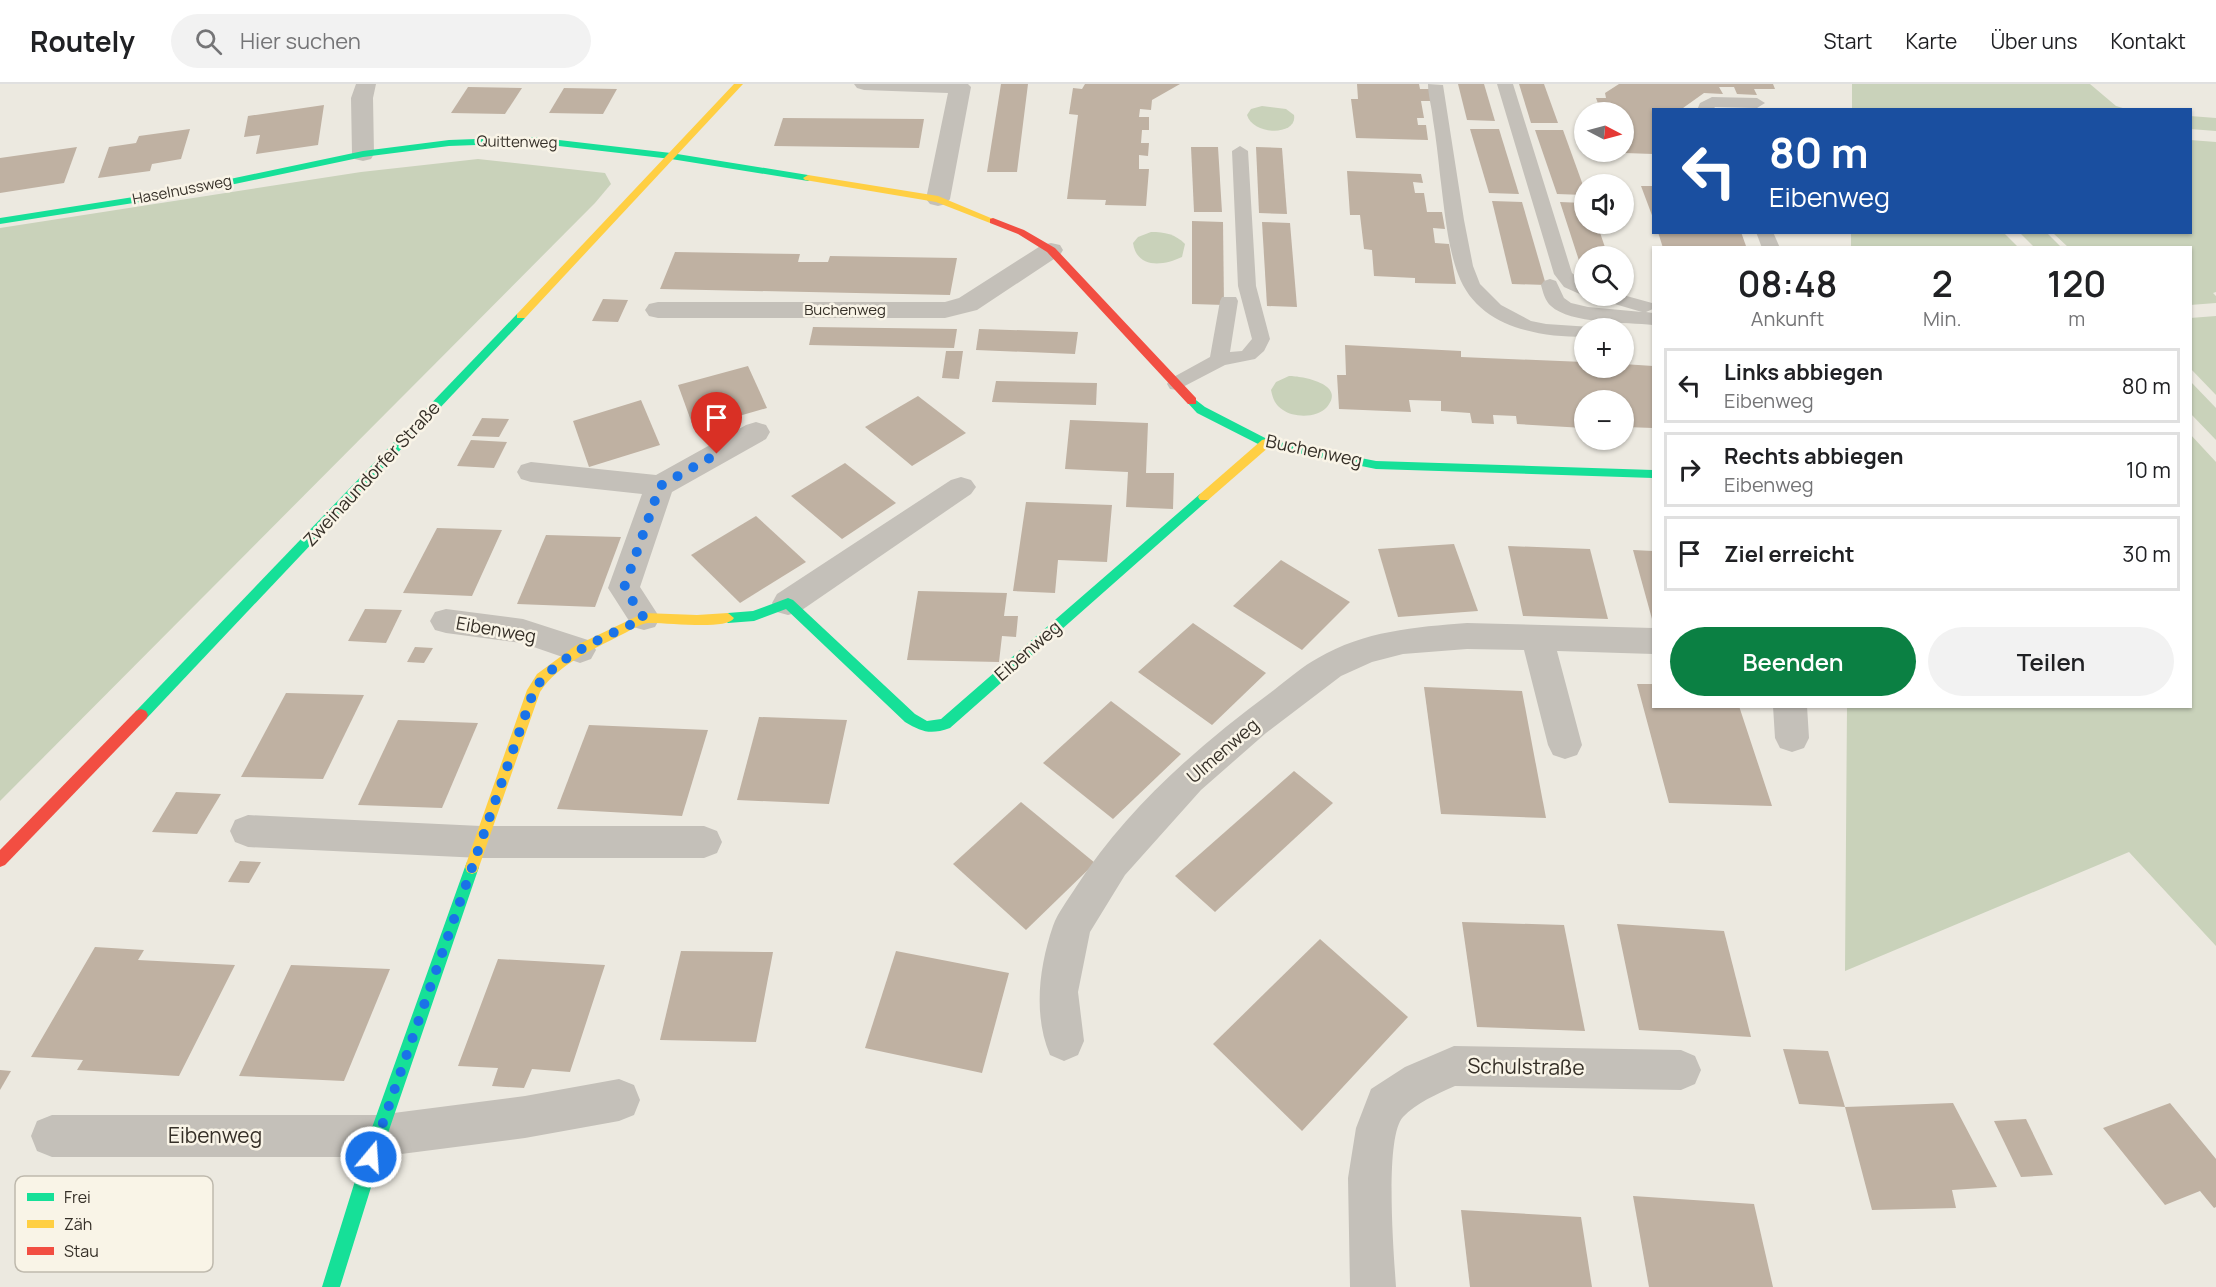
<!DOCTYPE html>
<html lang="de">
<meta charset="utf-8">
<style>
:root{--surface:#fff;--page:#f2f2f2;--text:#202124;--muted:#757577;--line:#e0e0e0;--accent:#0b8043}
body{margin:0;font-family:Manrope,sans-serif;background:var(--page);color:var(--text);height:100vh;display:flex;flex-direction:column;font-size:22px;white-space:nowrap}
*{box-sizing:border-box;margin:0}
p{font-size:20px;color:var(--muted)}
.icon{flex:none;width:33px;height:33px;fill:none;stroke:currentColor;stroke-width:2;stroke-linecap:round;stroke-linejoin:round}
.map{position:relative;flex:1;overflow:hidden}
.sheet{position:absolute;left:1652px;top:162px;width:540px;height:462px;display:flex;flex-direction:column;background:var(--surface);border-radius:0px;box-shadow:0 2px 4px #0004}
.sheet>*{flex:none}
.banner{position:absolute;left:1652px;top:24px;width:540px;height:126px;border-radius:0px;box-shadow:0 2px 4px #0004;background:#1a4fa0;color:#fff;overflow:hidden}
.needle{width:39px;rotate:96deg}
.tools{position:absolute;left:1574px;top:18px;display:grid;gap:12px}
.tools a{display:grid;place-items:center;width:60px;height:60px;border-radius:50%;background:var(--surface);box-shadow:0 2px 4px #0004;font-size:30px}
.pin{position:absolute;display:grid;place-items:center;width:51px;height:51px;color:#fff;margin:-62px -26px;border-radius:50% 50% 50% 0;rotate:-45deg;box-shadow:0 0 6px #0007}
.pin .icon{rotate:45deg}
.me{position:absolute;width:66px;margin:-33px;rotate:18deg;stroke-linejoin:round;filter:drop-shadow(0 0 4px #0008)}
.turn{display:flex;align-items:center;gap:21px;height:126px;padding:0 18px;font-size:27px}
.turn .icon{width:78px;height:78px;stroke-width:2.5}
.turn b{display:block;font-size:42px;line-height:51px}
.eta{display:flex;justify-content:space-evenly;align-items:center;height:102px;text-align:center}
.eta b{font-size:36px;font-weight:600;line-height:42px}
.cta{display:flex;gap:12px;margin-top:auto;padding:12px 18px}
.cta a{flex:1;height:69px;border-radius:36px;background:var(--accent);color:#fff;font-size:24px;font-weight:600;line-height:69px;text-align:center}
.cta a+a{background:var(--page);color:var(--text)}
ul{padding:0;list-style:none}
li{display:flex;align-items:center;gap:18px;height:75px;margin:0 12px 9px;padding:0 6px;border:3px solid var(--line);border-radius:0px}
li div{flex:1}
li b{display:block;font-size:22px}
li em{font-style:normal}
header{display:flex;align-items:center;gap:36px;box-sizing:border-box;height:84px;padding:0 30px;background:var(--surface);border-bottom:2px solid var(--line)}
header strong{font-size:28px}
nav{display:flex;gap:33px;margin-inline-start:auto;font-size:21px}
.search{width:420px;height:54px;background:var(--page);display:flex;align-items:center;gap:15px;box-sizing:border-box;padding:0 21px;border-radius:33px;color:var(--muted);font-size:22px}
.map>svg:first-child{display:block}
</style>
<header>
<strong>Routely</strong>
<div class="search"><svg class="icon" aria-label="search" viewBox="0 0 24 24"><circle cx="10" cy="10" r="6"/><path d="M15 15l6 6"/></svg>Hier suchen</div>
<nav><a>Start</a><a>Karte</a><a>Über uns</a><a>Kontakt</a></nav>
</header>
<div class="map">
<svg width="2216" height="1203" viewBox="0 0 2216 1203">
<rect width="100%" height="100%" fill="#ece9e0"/>
<g fill="#c9d2ba">
<path d="M1852 0H2090L2116 22 2126 25H1852Z"/>
<path d="M1262 22 1286 25 1294 31C1298 52 1253 52 1247 31L1251 25Z"/>
<path d="M2190 32 2216 34V47L2190 45Z"/>
<path d="M2190 56 2216 58V208L2213 209 2216 212V219L2190 221V164L2068 163 2053 149 2190 148Z"/>
<path d="M478 75 605 89 611 100 595 119 0 717V144L361 88Z"/>
<path d="M1151 148C1165 148 1175 150 1185 160L1182 173C1163 182 1137 185 1133 159L1138 153Z"/>
<path d="M1851 148 2004 149 2018 163H1851Z"/>
<path d="M2020 149H2047L2061 163H2034Z"/>
<path d="M2216 232V311L2190 284V234Z"/>
<path d="M1289 292C1302 292 1347 300 1327 323 1318 334 1294 334 1283 326 1275 321 1273 315 1271 306L1276 298Z"/>
<path d="M2190 297 2216 324V356L2190 329Z"/>
<path d="M2190 350 2216 378V862L2129 768 1845 887 1847 623 2190 622Z"/>
</g>
<g fill="#bfb1a2">
<path d="M1001 0H1028L1017 88H987Z"/>
<path d="M1085 0H1180L1152 16 1151 26 1140 25 1139 33H1149V46H1142L1141 59H1149L1148 72 1139 71V85H1149L1146 122 1105 121 1106 116 1067 115 1078 31 1069 30 1073 4 1082 5Z"/>
<path d="M1357 0H1419L1420 5H1430L1432 17H1421L1424 34H1417L1418 41H1426L1428 56 1356 54 1351 15H1358Z"/>
<path d="M1458 0H1484L1495 37 1467 36Z"/>
<path d="M1519 0H1544L1558 39H1531Z"/>
<path d="M1619 0H1773L1775 5H1754L1757 11 1737 10 1734 3H1719L1723 10 1704 9 1683 24 1684 26H1653V70L1625 69 1623 63V28H1601L1596 14H1606L1605 9Z"/>
<path d="M468 3 522 4 505 30 451 29Z"/>
<path d="M564 4 617 5 603 30 549 29Z"/>
<path d="M324 21 318 61 256 70 260 51 244 53 248 32Z"/>
<path d="M783 34 924 35 919 64 774 62Z"/>
<path d="M190 45 181 75 152 80 150 87 98 94 109 63 136 59 139 52Z"/>
<path d="M1470 45H1499L1519 110 1489 109Z"/>
<path d="M1535 46H1563L1584 104V111L1557 110Z"/>
<path d="M77 63 64 99 0 109V74Z"/>
<path d="M1191 63H1218L1222 128H1194Z"/>
<path d="M1256 63 1282 64 1287 130 1259 129Z"/>
<path d="M1347 87 1421 90 1423 99 1413 98 1415 109H1424L1427 128H1442L1445 145 1433 144 1435 159 1449 160 1456 200 1415 199V194L1374 192 1372 166 1364 165 1360 131H1350Z"/>
<path d="M1641 102H1653V134Z"/>
<path d="M1492 117 1522 118 1546 201 1512 200Z"/>
<path d="M1560 118 1584 119V140H1597L1608 172H1584V192Z"/>
<path d="M1192 137 1223 138 1224 221 1192 220Z"/>
<path d="M1262 138 1290 139 1297 223 1267 222Z"/>
<path d="M1658 148H1741L1746 162 1663 164Z"/>
<path d="M675 168 800 170 798 178H828L830 172 957 174 950 211 660 205Z"/>
<path d="M603 215 628 216 618 238 592 237Z"/>
<path d="M813 243 957 245 954 264 809 261Z"/>
<path d="M979 245 1078 248 1075 270 976 266Z"/>
<path d="M1345 261 1461 267V273L1584 278V284H1623V280L1653 282V344L1626 343 1623 316H1584V344L1517 340 1516 332 1493 331 1494 340 1472 339 1470 329 1441 327V317L1409 316 1411 328 1339 325 1337 291H1346Z"/>
<path d="M946 267H963L959 295 942 294Z"/>
<path d="M748 282 767 324 694 345 678 301Z"/>
<path d="M996 297 1097 299 1096 321 992 318Z"/>
<path d="M918 312 966 349 912 382 865 343Z"/>
<path d="M641 316 660 361 589 383 573 337Z"/>
<path d="M482 334 509 335 499 353 472 352Z"/>
<path d="M1070 336 1148 339 1146 389H1174L1173 425 1126 423 1128 388 1065 385Z"/>
<path d="M471 356 507 358 494 384 457 382Z"/>
<path d="M845 379 896 419 842 455 791 412Z"/>
<path d="M1026 418 1112 421 1107 478 1058 476 1055 509 1013 507Z"/>
<path d="M756 432 806 478 740 519 691 471Z"/>
<path d="M437 444 502 446 472 512 403 509Z"/>
<path d="M546 451 621 453 595 523 517 520Z"/>
<path d="M1454 460 1478 527 1398 533 1378 465Z"/>
<path d="M1508 462 1590 465 1608 535 1523 532Z"/>
<path d="M1633 466 1653 467V535H1652Z"/>
<path d="M1281 476 1350 518 1302 566 1233 522Z"/>
<path d="M918 507 1007 509 1004 532H1018L1016 553 1002 552 999 578 907 576Z"/>
<path d="M365 525 402 526 386 559 348 557Z"/>
<path d="M1193 539 1266 589 1212 641 1138 588Z"/>
<path d="M415 563 433 564 424 579 407 578Z"/>
<path d="M1637 600H1653V622H1739L1772 722 1669 719Z"/>
<path d="M1424 603 1522 607 1546 734 1441 730Z"/>
<path d="M286 609 364 611 323 695 241 693Z"/>
<path d="M1111 617 1181 670 1113 735 1043 679Z"/>
<path d="M759 633 847 636 829 720 737 716Z"/>
<path d="M398 636 478 639 442 724 358 721Z"/>
<path d="M589 641 708 646 682 732 557 725Z"/>
<path d="M1294 687 1333 719 1215 828 1175 792Z"/>
<path d="M176 708 221 710 197 750 152 748Z"/>
<path d="M1021 718 1095 779 1026 846 953 780Z"/>
<path d="M240 777 261 778 249 799 228 798Z"/>
<path d="M1462 838 1564 841 1585 947 1477 943Z"/>
<path d="M1617 840 1724 847 1751 953 1639 946Z"/>
<path d="M1320 855 1408 933 1302 1047 1213 960Z"/>
<path d="M95 863 144 866 138 876 235 881 179 992 77 986 83 976 31 973Z"/>
<path d="M681 867 773 868 756 958 660 956Z"/>
<path d="M896 867 1009 889 982 989 865 964Z"/>
<path d="M498 875 605 881 570 988 532 985 524 1004 492 1002 498 984 458 982Z"/>
<path d="M291 881 390 885 344 997 239 992Z"/>
<path d="M1783 965 1828 967 1845 1023 1799 1020Z"/>
<path d="M0 986 11 987 0 1006Z"/>
<path d="M1953 1019 1997 1103 1952 1106 1956 1124 1872 1126 1845 1023Z"/>
<path d="M2170 1019 2216 1075V1123L2214 1124 2200 1107 2165 1121 2103 1044Z"/>
<path d="M2026 1035 2053 1091 2021 1093 1994 1037Z"/>
<path d="M1633 1112 1754 1120 1773 1203H1649Z"/>
<path d="M1461 1126 1581 1133 1592 1203H1470Z"/>
</g>
<g fill="none" stroke-linecap="round" stroke-linejoin="round">
<g fill="#c4c0b9" fill-rule="evenodd">
<path d="M1428 0 1443 1 1464 136 1473 182 1480 200 1501 221 1531 237 1546 240 1591 243 1592 244H1584V253C1535 253 1477 242 1458 190 1447 161 1444 121 1440 91 1438 72 1436 54 1433 36 1432 24 1428 11 1428 0Z"/>
<path d="M1497 0H1513L1572 189 1584 199V212L1564 203 1554 190Z"/>
<path d="M1712 13 1757 14 1765 19 1757 24 1715 23 1713 26H1697L1700 19Z"/>
<path d="M1240 62 1248 67 1256 202 1270 255 1264 267 1255 275 1225 281 1177 306 1170 305 1167 300 1170 295 1210 273 1220 217 1222 213H1236L1238 217 1230 268 1242 267 1252 255 1238 202 1232 67Z"/>
<path d="M1756 148H1773L1780 164H1762Z"/>
<path d="M1550 195 1556 197 1564 214 1571 219 1588 223 1642 228 1601 216 1598 212 1623 211 1652 219 1653 225 1646 228 1653 229V241C1627 238 1570 240 1551 222 1545 217 1543 208 1541 201L1544 197Z"/>
</g>
<g fill="#c4c0b9" fill-rule="evenodd">
<path d="M356 0H376L373 14 374 70 371 75 363 77 355 75 352 70 351 14Z"/>
<path d="M854 0H968L971 3 950 115 946 120 938 122 930 120 926 115 948 9 864 6 857 4Z"/>
<path d="M1051 159 1060 161 1063 166 1060 171 977 226 945 234H658L649 232 645 226 649 220 658 218H945L959 214 1042 161Z"/>
<path d="M756 338 766 341 770 348 766 355 672 408 640 503 660 534 655 543 644 546 633 543 608 504 642 410 531 398 521 395 517 388 521 381 531 378 656 391 746 341Z"/>
<path d="M961 393 971 396 976 403 971 410 799 528 788 531 777 528 772 519 777 510 951 396Z"/>
<path d="M446 525 523 535 591 557 596 566 591 575 580 579 522 559 446 549 435 546 430 537 435 528Z"/>
<path d="M1467 539 1653 544V570L1557 567 1582 661 1577 671 1565 675 1553 671 1548 661 1524 566 1467 565 1403 570 1372 578 1341 592 1266 649 1201 706 1125 791 1090 848 1078 908 1084 957 1078 971 1064 977 1050 971C1033 931 1039 883 1053 842 1058 828 1068 816 1076 803 1126 725 1199 661 1274 606 1288 595 1303 582 1318 574 1364 547 1415 543 1467 539Z"/>
<path d="M1773 622H1807L1809 654 1804 664 1792 668 1780 664 1775 654Z"/>
<path d="M248 731 481 742H704L717 747 722 758 717 769 704 774H481L248 763 235 758 230 747 235 736Z"/>
<path d="M1454 962 1681 966 1695 972 1701 986 1695 1000 1681 1006 1455 1002C1437 1010 1416 1019 1403 1033 1384 1053 1394 1173 1396 1203H1350L1348 1094 1356 1044 1371 1005 1405 983Z"/>
<path d="M619 995 634 1001 640 1016 634 1031 619 1037 525 1054 378 1073H52L37 1067 31 1052 37 1037 52 1031H378L525 1012Z"/>
</g>
<g fill="#16e098" fill-rule="evenodd">
<path d="M533 53 671 69 808 91 813 94 808 97 671 75 533 59 449 62 363 73 178 112 0 140V134L178 106 363 67 449 56Z"/>
<path d="M521 229 525 230V234L146 635H136L134 631 136 627 517 230Z"/>
<path d="M1192 313 1205 323 1269 356 1376 377 1653 386V394L1376 385 1262 362 1197 329 1186 317Z"/>
<path d="M1204 409 1210 413 1208 416 950 644C930 651 922 648 905 638L786 525 754 537 728 539 722 534 728 529 753 527 788 514 793 516 915 630 927 637 941 635 1200 410Z"/>
<path d="M472 776 477 778 479 783 387 1052 340 1203H322L369 1052 465 783 467 778Z"/>
</g>
<g fill="#ffcf43" fill-rule="evenodd">
<path d="M734 0H743L525 234H517V230Z"/>
<path d="M808 91 938 112 998 137 990 139 936 118 805 96 803 94Z"/>
<path d="M1266 355 1270 356V362L1208 416H1200L1198 413 1200 410 1262 356Z"/>
<path d="M644 529 697 531 728 529 734 534C726 547 665 538 648 539 640 540 631 546 623 550 594 565 558 580 540 608L479 783 477 788 472 790 467 788 465 783 527 606 537 590 575 562Z"/>
</g>
<g fill="#f24e42" fill-rule="evenodd">
<path d="M993 134 1024 146 1055 164 1196 314V320H1188L1047 168 1018 150 990 139V135Z"/>
<path d="M141 625 146 627 148 631 146 635 5 781 0 783V766L136 627Z"/>
</g>
</g>
<g fill="none" stroke-linecap="round" stroke-linejoin="round">
<path stroke="#1a73e8" stroke-width="10" stroke-dasharray="0 18" d="M371 1073 534 606C558 570 607 553 644 534L624 504 660 402 717 370"/>
</g>
<g text-anchor="middle" stroke-width="5" stroke-linejoin="round" paint-order="stroke">
<g font-size="15" fill="#352f27" stroke="#f9f4e7">
<text transform="translate(517 58) rotate(1)" y="5">Quittenweg</text>
<text transform="translate(182 106) rotate(-11)" y="5">Haselnussweg</text>
<text x="845" y="231">Buchenweg</text>
</g>
<g font-size="18" fill="#352f27" stroke="#f9f4e7">
<text transform="translate(1314 367) rotate(12)" y="6">Buchenweg</text>
<text transform="translate(372 390) rotate(-47)" y="6">Zweinaundorfer Straße</text>
<text transform="translate(496 546) rotate(10)" y="6">Eibenweg</text>
<text transform="translate(1028 567) rotate(-41)" y="6">Eibenweg</text>
<text transform="translate(1223 667) rotate(-41)" y="6">Ulmenweg</text>
</g>
<g font-size="21" fill="#352f27" stroke="#f9f4e7">
<text transform="translate(1526 983) rotate(1)" y="7">Schulstraße</text>
<text x="215" y="1059">Eibenweg</text>
</g>
</g>
<rect x="15" y="1092" width="198" height="96" rx="9" fill="#f9f4e7" stroke="#beb9ad" stroke-width="1.5"/>
<rect x="27" y="1109" width="27" height="8" fill="#16e098"/>
<rect x="27" y="1136" width="27" height="8" fill="#ffcf43"/>
<rect x="27" y="1163" width="27" height="8" fill="#f24e42"/>
<g font-size="16" fill="#352f27">
<text x="64" y="1119">Frei</text>
<text x="64" y="1146">Zäh</text>
<text x="64" y="1173">Stau</text>
</g>
</svg>
<div class="tools">
<a><svg class="needle" viewBox="-14 -14 28 28"><path d="M0-13l5 13h-10z" fill="#e53935"/><path d="M0 13l5-13h-10z" fill="#757577"/></svg></a>
<a><svg class="icon" aria-label="sound" viewBox="0 0 24 24"><path d="M4 9h4l5-4v14l-5-4H4zM17 9q2 3 0 6"/></svg></a>
<a><svg class="icon" aria-label="search" viewBox="0 0 24 24"><circle cx="10" cy="10" r="6"/><path d="M15 15l6 6"/></svg></a>
<a>+</a>
<a>−</a>
</div>
<div class="pin" style="left:717px;top:370px;background:#d93025"><svg class="icon" aria-label="arrive" viewBox="0 0 24 24"><path d="M6 21V4h12l-3 4 3 4H6"/></svg></div>
<svg class="me" style="left:371px;top:1073px" viewBox="-20 -20 40 40"><circle r="17" fill="#1a73e8" stroke="#fff" stroke-width="3"/><path d="M0-11L8 9 0 5-8 9z" fill="#fff"/></svg>
<div class="banner">
<div class="turn"><svg class="icon" aria-label="left" viewBox="0 0 24 24"><path d="M17 20v-9H6M10 6l-5 5 5 5"/></svg><div><b>80 m</b>Eibenweg</div></div>
</div>
<section class="sheet">
<div class="eta">
<div><b>08:48</b><p>Ankunft</p></div>
<div><b>2</b><p>Min.</p></div>
<div><b>120</b><p>m</p></div>
</div>
<ul>
<li><svg class="icon" aria-label="left" viewBox="0 0 24 24"><path d="M17 20v-9H6M10 6l-5 5 5 5"/></svg><div><b>Links abbiegen</b><p>Eibenweg</p></div><em>80 m</em></li>
<li><svg class="icon" aria-label="right" viewBox="0 0 24 24"><path d="M7 20v-9h11M14 6l5 5-5 5"/></svg><div><b>Rechts abbiegen</b><p>Eibenweg</p></div><em>10 m</em></li>
<li><svg class="icon" aria-label="arrive" viewBox="0 0 24 24"><path d="M6 21V4h12l-3 4 3 4H6"/></svg><div><b>Ziel erreicht</b></div><em>30 m</em></li>
</ul>
<div class="cta"><a>Beenden</a><a>Teilen</a></div>
</section>
</div>
